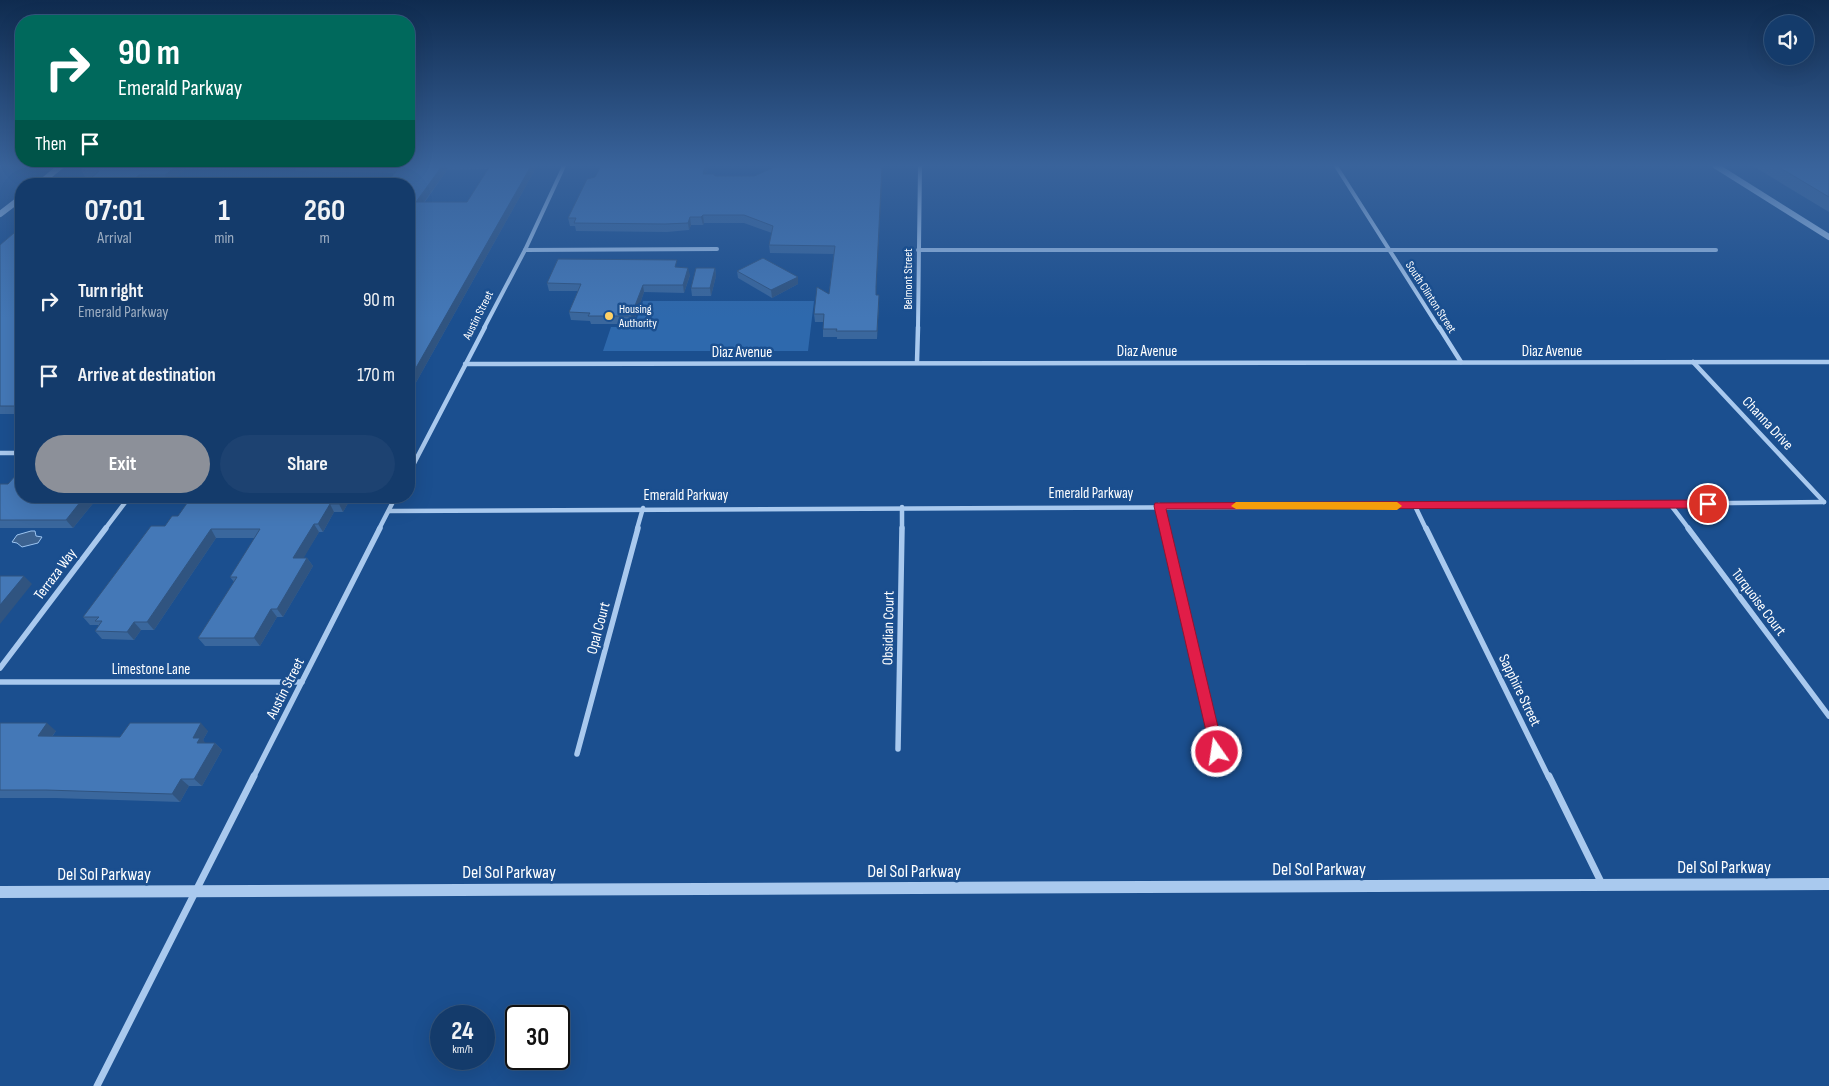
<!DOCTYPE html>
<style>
:root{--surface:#143b6b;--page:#1d4271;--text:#f1f3f6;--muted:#9dadc1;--line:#33557e;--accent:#8c9099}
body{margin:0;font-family:"Sofia Sans Condensed",sans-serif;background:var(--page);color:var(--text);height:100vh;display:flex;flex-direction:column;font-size:19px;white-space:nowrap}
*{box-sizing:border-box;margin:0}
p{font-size:16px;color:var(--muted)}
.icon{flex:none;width:28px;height:28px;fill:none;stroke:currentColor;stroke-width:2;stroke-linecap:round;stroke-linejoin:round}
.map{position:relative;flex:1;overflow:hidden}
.side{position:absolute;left:15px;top:178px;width:400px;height:325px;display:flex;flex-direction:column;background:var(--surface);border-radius:20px;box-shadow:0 5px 20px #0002,0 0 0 1px var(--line)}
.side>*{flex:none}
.top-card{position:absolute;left:15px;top:15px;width:400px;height:152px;border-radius:20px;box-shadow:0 5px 20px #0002,0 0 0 1px var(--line);background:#00695c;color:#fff;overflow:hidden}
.tools{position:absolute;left:1764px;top:15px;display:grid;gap:10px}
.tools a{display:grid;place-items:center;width:50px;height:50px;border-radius:50%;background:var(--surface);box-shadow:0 5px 20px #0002,0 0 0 1px var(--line);font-size:25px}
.speed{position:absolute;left:430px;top:1005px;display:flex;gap:10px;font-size:25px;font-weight:700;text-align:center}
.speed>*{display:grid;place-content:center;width:65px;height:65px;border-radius:50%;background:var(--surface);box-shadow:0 5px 20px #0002,0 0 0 1px var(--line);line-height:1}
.speed small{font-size:12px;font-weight:400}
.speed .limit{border:2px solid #111;border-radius:8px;background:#fff;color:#111}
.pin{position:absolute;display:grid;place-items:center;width:42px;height:42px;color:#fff;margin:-21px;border:2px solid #fff;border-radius:50%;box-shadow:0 1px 5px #0007}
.me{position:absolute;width:55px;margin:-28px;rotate:347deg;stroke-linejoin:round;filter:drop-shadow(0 0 4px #0008)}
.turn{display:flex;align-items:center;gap:18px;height:105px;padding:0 20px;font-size:22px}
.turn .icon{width:65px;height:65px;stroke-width:2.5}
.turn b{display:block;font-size:35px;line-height:42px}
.then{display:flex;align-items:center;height:48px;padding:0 20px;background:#0003;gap:10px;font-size:19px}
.eta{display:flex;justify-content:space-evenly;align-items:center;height:85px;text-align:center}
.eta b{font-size:30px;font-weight:700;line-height:35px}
.primary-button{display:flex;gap:10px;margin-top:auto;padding:10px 20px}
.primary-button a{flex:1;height:58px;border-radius:30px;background:var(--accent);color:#fff;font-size:20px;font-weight:700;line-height:58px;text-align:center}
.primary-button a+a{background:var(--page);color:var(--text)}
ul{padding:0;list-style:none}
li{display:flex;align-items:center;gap:15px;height:75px;padding:0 20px}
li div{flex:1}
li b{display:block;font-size:19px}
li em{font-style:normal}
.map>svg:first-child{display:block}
</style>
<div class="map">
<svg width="1829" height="1086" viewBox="0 0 1829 1086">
<rect width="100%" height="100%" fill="#1b4f8f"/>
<path fill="#2e69ad" d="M643 301H814L808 351H603L611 327H634Z"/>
<path fill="#3c6290" stroke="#9cc4f0" d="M31 531H35L36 536 42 537 38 543 22 547 17 543 12 542 17 535Z"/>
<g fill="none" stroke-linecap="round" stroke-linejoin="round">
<g stroke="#a9c9ee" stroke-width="4">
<path d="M1336 166 1439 328"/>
<path d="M525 250 717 249"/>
<path d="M918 250H1716"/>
<path d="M484 328 525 250 564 166"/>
<path d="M918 328 920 166"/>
</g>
<g stroke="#a9c9ee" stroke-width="4.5">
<path d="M1439 327 1461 362"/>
<path d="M917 362 918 327"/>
<path d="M1693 362 1824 502"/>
<path d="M465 364 1829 362"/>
<path d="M0 453H21"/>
<path d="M409 473 485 327"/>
<path d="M1670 504 1689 529"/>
<path d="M1159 505 1165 529"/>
<path d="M1415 506 1426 529"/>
<path d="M389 511 1465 506 1824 502"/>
<path d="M105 529 130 496"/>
<path d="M379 529 396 496"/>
<path d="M637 529 643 508"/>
<path d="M902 529V507"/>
</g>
<g stroke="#a9c9ee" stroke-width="5.5">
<path d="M1164 528 1217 752"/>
<path d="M1426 528 1549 778"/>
<path d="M1688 528 1829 716"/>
<path d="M0 668 106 528"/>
<path d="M0 682H302"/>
<path d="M898 749 902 528"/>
<path d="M577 754 638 528"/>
<path d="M253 778 380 528"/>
</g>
<g stroke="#a9c9ee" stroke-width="7">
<path d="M1549 776 1602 884"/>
<path d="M97 1086 254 776"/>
</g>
<g stroke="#a9c9ee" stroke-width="6">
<path d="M1716 166 1829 237"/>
<path d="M39 184 61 166"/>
<path d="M0 214 21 198"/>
</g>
<path stroke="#a9c9ee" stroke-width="12" d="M0 892 1829 884"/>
</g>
<g fill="#3a679d" fill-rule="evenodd">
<path d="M85 166H242L239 169H186L169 183H143L141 184H84L91 179H88L86 177H85L81 169Z"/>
<path d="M294 166H537L409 395V184L394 173 296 171ZM488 169 467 202H425L447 170Z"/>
<path d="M777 166 876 295 879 303 877 339H837V337H823V329L824 322H815L814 314 829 294 834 254 770 253 769 245 772 233 744 223H704L703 225H691L689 230 667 232 576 231 575 226H570L568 218 706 174 715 176H754Z"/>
<path d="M1753 166H1829V212Z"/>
<path d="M21 227V414H0V245Z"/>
<path d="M678 267 690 275 684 293 644 292 633 324H591L590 321 571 320 569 312 578 291H549L547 283Z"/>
<path d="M715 268 716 276 711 296H692L691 288Z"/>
<path d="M737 271 798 284 772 298 738 278Z"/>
<path d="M0 484 99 496 73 528H0Z"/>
<path d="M352 496 343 512H334L323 532H319L303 558H307L313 566 283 617H277L260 646H205L198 638 234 582 230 577 255 538H216L154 630H141L134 640 102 639 95 631 99 625H90L83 617 165 526 178 516Z"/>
<path d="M0 723 56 731 52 737H120L208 731 203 740 205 743H215L222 750 202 786H189L180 802 55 798H0Z"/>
</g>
<g fill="#305480">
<path d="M177 166H185L186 169 169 183 165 175Z"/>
<path d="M442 166H446L447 170 419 209 416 202Z"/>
<path d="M531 166H537L409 395V380Z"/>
<path d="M705 166H709L704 181 703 174Z"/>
<path d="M882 166H883L876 295V287Z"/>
<path d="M139 175 143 183 141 184H129Z"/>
<path d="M703 215 704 223 703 225 701 217Z"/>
<path d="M690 217 691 225 689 230 688 223Z"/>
<path d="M688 268 690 275 684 293 683 285Z"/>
<path d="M715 268 716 276 711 296 710 288Z"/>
<path d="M798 277V284L772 298 771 290Z"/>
<path d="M643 285 644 292 633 324 631 316Z"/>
<path d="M879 295V303L877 339V331Z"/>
<path d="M85 496H99L73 528 66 520Z"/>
<path d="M343 496H352L343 512 339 504Z"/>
<path d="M330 504 334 512 323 532 318 524Z"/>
<path d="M314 524 319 532 299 566 293 558Z"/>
<path d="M211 529 216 538 154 630 147 622Z"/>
<path d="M307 558 313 566 283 617 277 609Z"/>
<path d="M24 576 32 584 0 624V605Z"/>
<path d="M271 609 277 617 260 646 254 638Z"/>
<path d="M134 622 141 630 134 640 127 632Z"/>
<path d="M47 723 56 731 46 744 38 736Z"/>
<path d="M201 723 208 731 203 740 207 745 205 750 193 738Z"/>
<path d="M215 743 222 750 202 786 194 779Z"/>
<path d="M181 779 189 786 180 802 172 794Z"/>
</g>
<g fill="#4478b7" stroke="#305480">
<path d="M85 166H177L165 175H139L129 184H84L99 171H83L85 170 81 169Z"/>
<path d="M390 166H442L416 202H467L490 166H531L409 380V184H386L400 166Z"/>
<path d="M601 166H705L703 174H714L715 176H754L777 166H882L876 287V295H879L877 331H836L837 329H823L824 314H814L817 287 829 294 835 246 769 245 773 226 744 215H703L701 217H690L688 223 665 224 574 223 576 218H568L587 179 595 177Z"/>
<path d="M1777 166H1829V197Z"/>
<path d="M218 182H254L253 184H216Z"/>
<path d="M21 227V406H0V245Z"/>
<path d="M763 258 798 277 771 290 737 271Z"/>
<path d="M558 259 677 260 675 267 688 268 683 285H643L631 316H588L590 313 569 312 581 284 547 283Z"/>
<path d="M696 268H715L710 288H691Z"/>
<path d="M16 475H21V496H85L66 520H0V484H8Z"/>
<path d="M192 496H343L339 504H330L318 524H314L293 558H307L277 609H271L254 638H198L237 577H230L260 529H211L147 622H134L127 632 95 631 102 621H95L99 617H83L151 526H165L172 516H178Z"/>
<path d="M0 576H24L0 605Z"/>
<path d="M0 723H47L38 736 120 737 130 723H201L193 738H200L197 743H215L194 779H181L172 794 46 790H0Z"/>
</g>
<linearGradient id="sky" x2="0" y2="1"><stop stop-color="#0f2b4f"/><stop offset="0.52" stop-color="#39639b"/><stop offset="1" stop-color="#39639b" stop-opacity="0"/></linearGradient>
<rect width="1829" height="318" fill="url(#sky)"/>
<path fill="#e11d48" stroke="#92132f" d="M1708 500 1714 504 1708 508 1166 509 1224 752 1222 757 1217 758 1212 757 1154 506 1155 503Z"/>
<path fill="#f59e0b" d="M1236 502H1397L1402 506 1397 510 1236 509 1231 506Z"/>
<circle fill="#ffd166" stroke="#1b4f8f" stroke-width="2" cx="609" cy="316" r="5"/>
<g text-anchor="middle" stroke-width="5" stroke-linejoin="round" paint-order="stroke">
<g font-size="12" fill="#fff" stroke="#1b4f8f">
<text transform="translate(908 279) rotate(-90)" y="4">Belmont Street</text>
<text transform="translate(1431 297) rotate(57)" y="4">South Clinton Street</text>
<text transform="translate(478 315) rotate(-63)" y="4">Austin Street</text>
</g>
<g font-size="12" fill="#fff" stroke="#1b4f8f" text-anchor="start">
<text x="619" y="313">Housing<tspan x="619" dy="14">Authority</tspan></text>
</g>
<g font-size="15" fill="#fff" stroke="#1b4f8f">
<text x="1147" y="356">Diaz Avenue</text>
<text x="1552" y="356">Diaz Avenue</text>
<text x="742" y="357">Diaz Avenue</text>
<text transform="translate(1768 423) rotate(47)" y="5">Channa Drive</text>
<text x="1091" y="498">Emerald Parkway</text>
<text x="686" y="500">Emerald Parkway</text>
<text transform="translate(55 574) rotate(-53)" y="5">Terraza Way</text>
<text transform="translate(1759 602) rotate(53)" y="5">Turquoise Court</text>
<text transform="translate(598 628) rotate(-75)" y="5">Opal Court</text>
<text transform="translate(888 628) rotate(-89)" y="5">Obsidian Court</text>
<text x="151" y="674">Limestone Lane</text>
<text transform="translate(285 688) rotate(-63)" y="5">Austin Street</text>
<text transform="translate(1520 690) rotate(64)" y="5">Sapphire Street</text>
</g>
<g font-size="18" fill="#fff" stroke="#1b4f8f">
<text x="1724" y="873">Del Sol Parkway</text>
<text x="1319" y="875">Del Sol Parkway</text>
<text x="914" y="877">Del Sol Parkway</text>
<text x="509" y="878">Del Sol Parkway</text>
<text x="104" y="880">Del Sol Parkway</text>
</g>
</g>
</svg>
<div class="tools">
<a><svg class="icon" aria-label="sound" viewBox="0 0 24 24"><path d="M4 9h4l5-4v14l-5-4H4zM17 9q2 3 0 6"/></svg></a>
</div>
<div class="speed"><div>24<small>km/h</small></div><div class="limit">30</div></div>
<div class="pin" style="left:1708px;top:504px;background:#d93025"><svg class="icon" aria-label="arrive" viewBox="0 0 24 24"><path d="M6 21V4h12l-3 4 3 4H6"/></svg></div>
<svg class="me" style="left:1217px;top:752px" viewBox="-20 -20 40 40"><circle r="17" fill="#e11d48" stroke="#fff" stroke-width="3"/><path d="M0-11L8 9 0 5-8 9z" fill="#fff"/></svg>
<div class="top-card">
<div class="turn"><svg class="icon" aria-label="right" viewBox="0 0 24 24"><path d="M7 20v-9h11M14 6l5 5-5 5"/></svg><div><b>90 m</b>Emerald Parkway</div></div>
<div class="then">Then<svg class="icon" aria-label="arrive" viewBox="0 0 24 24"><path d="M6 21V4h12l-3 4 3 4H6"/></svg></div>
</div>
<section class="side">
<div class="eta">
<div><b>07:01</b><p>Arrival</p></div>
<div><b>1</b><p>min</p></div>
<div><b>260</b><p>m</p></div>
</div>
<ul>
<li><svg class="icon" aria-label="right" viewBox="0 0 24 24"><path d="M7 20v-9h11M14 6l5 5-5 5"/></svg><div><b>Turn right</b><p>Emerald Parkway</p></div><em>90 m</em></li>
<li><svg class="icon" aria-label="arrive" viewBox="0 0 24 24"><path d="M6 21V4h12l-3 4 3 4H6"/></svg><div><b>Arrive at destination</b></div><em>170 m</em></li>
</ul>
<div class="primary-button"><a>Exit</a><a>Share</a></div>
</section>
</div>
